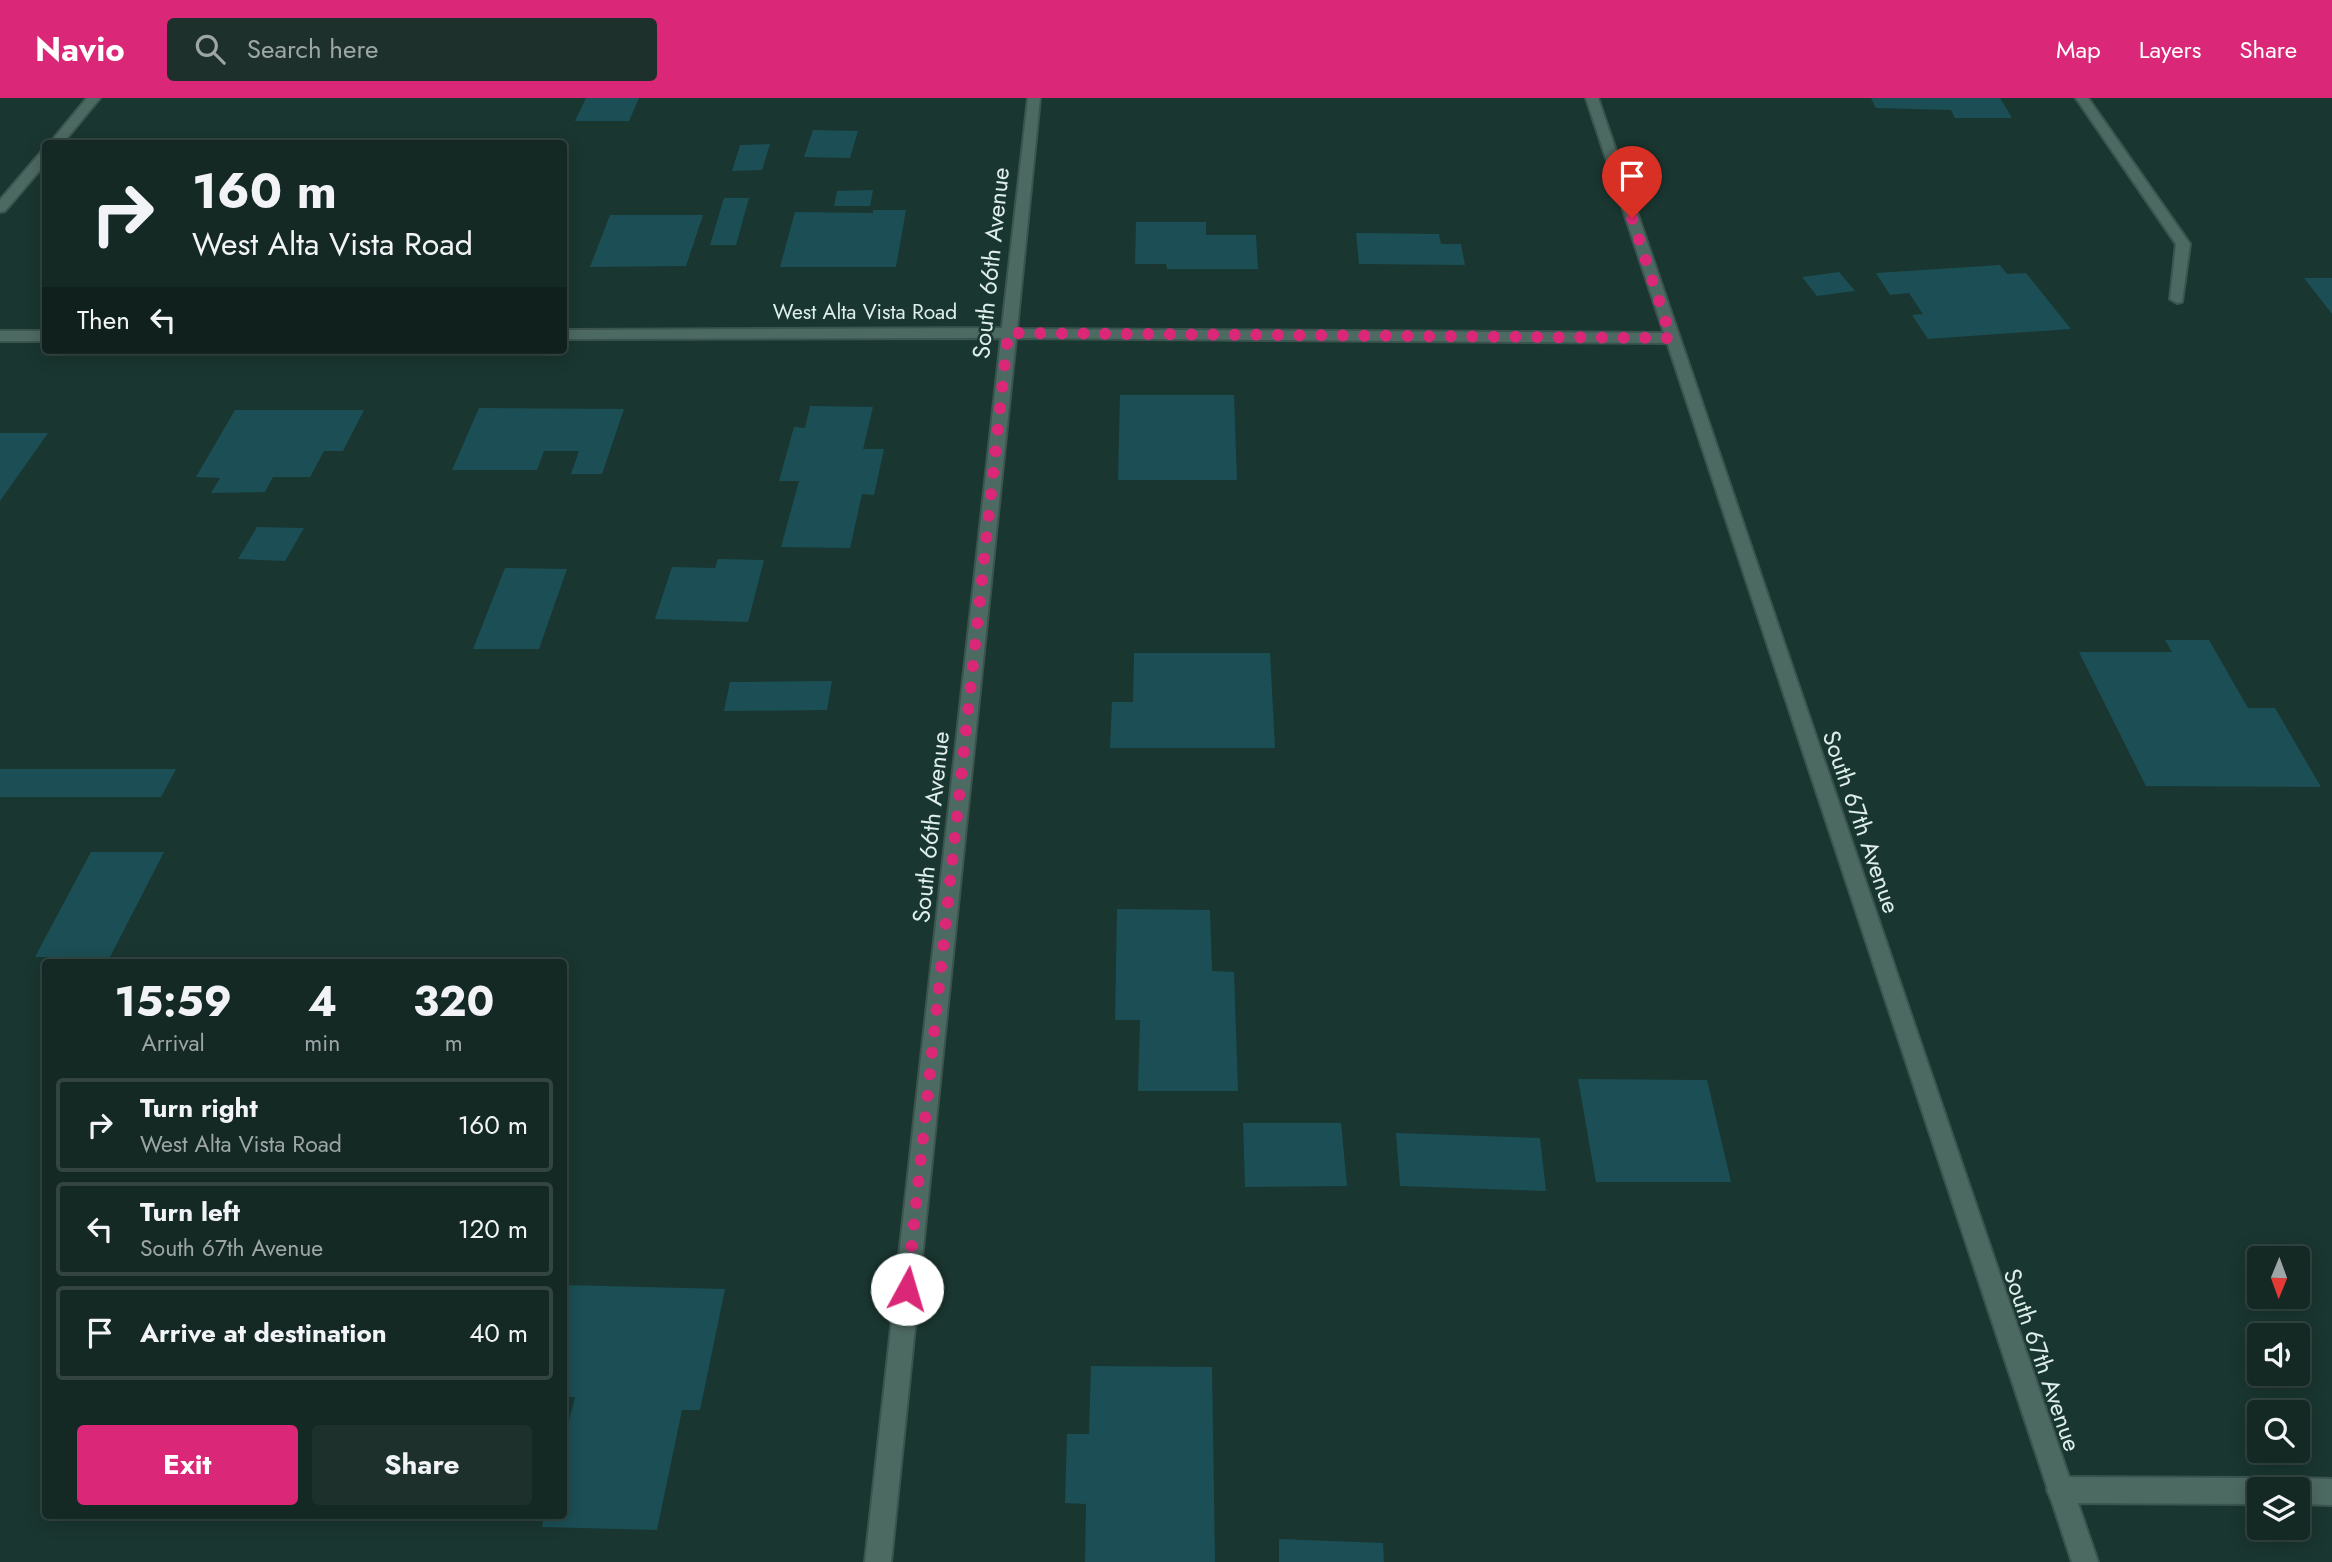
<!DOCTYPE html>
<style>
:root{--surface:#142824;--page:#1d302c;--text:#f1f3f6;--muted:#9da6a6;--line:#334441;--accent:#db2777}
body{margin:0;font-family:Jost,sans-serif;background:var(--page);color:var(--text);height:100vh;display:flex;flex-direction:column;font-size:26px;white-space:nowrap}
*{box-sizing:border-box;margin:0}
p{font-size:23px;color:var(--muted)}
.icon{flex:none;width:38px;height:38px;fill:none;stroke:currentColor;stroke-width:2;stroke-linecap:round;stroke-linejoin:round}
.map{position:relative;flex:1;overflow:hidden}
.drawer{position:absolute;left:42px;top:861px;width:525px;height:560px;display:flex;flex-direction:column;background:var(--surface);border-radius:7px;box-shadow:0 4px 18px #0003,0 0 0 2px var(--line)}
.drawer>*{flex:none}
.top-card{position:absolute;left:42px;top:42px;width:525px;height:214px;border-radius:7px;box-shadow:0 4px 18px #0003,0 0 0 2px var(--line);background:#142824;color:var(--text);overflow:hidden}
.needle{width:46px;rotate:181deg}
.controls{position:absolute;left:2247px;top:1148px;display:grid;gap:14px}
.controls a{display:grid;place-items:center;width:63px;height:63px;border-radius:7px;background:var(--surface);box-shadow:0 4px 18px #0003,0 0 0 2px var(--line);font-size:35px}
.pin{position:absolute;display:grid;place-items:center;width:60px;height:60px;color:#fff;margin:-72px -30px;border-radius:50% 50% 50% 0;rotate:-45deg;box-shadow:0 0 7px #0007}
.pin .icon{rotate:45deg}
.me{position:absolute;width:77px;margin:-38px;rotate:6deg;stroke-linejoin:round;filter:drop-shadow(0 0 5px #0008)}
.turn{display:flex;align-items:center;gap:24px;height:147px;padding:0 35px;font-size:32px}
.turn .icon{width:91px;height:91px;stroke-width:2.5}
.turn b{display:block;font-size:49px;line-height:60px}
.then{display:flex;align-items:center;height:66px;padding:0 35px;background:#0003;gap:14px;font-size:26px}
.eta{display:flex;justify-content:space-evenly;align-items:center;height:119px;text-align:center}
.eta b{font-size:42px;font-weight:700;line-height:49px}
.cta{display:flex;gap:14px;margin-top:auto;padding:14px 35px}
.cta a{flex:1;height:80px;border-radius:7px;background:var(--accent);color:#fff;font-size:28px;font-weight:700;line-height:80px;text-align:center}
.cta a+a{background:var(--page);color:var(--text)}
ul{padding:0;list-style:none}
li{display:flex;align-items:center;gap:21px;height:94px;margin:0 14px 10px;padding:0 21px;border:4px solid var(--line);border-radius:7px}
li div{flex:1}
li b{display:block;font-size:26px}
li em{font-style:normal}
header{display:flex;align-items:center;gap:42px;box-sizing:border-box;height:98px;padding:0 35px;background:var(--accent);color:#fff}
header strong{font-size:33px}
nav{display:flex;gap:38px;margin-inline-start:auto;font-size:24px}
.search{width:490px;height:63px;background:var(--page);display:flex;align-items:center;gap:18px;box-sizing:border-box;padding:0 24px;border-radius:7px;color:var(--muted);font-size:26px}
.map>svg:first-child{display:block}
</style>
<header>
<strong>Navio</strong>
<div class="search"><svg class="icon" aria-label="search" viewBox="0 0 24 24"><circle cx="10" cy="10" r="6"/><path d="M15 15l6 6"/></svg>Search here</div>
<nav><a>Map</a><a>Layers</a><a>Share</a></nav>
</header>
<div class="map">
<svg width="2332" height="1464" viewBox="0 0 2332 1464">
<rect width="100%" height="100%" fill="#1a3630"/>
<g fill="#1b4f55">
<path d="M586 0H639L629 23H575Z"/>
<path d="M1871 0H2000L2012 20H1955L1951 12 1876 10Z"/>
<path d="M813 32 858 33 850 60 804 59Z"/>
<path d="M770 46 762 72 732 73 740 47Z"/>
<path d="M873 92 870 108H834L837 93Z"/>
<path d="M724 100H749L736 147H710Z"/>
<path d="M873 112H906L896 169H780L795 114 873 115Z"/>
<path d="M610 117H703L686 168 590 169Z"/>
<path d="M1136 124H1206V137H1256L1258 171H1167L1166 166H1135Z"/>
<path d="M1356 135 1439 136 1441 146H1461L1465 167 1359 166Z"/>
<path d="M2000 167 2007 176 2026 175 2071 231 1928 241 1912 217 1923 216 1909 195 1890 197 1876 175Z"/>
<path d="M1839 174 1855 193 1817 198 1802 179Z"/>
<path d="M2304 180H2332V216Z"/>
<path d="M1120 297H1234L1237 382H1118Z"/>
<path d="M810 308 873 309 863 351H884L874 397 862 396 850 450 781 449 799 383H779L794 329 805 330Z"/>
<path d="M479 310 624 311 602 376H571L579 353H544L537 372H452Z"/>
<path d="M235 312H364L343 353H324L310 379H273L265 394 211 395 220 380 196 379Z"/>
<path d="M0 335H48L0 403Z"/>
<path d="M257 429 304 430 285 463 238 461Z"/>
<path d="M718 461 764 462 748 524 655 521 672 469 715 470Z"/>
<path d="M505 470 567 471 539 551H473Z"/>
<path d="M2165 542H2209L2248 610H2275L2321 689 2146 688 2079 554H2172Z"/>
<path d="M1134 555H1270L1275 650H1110L1112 604H1133Z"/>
<path d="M832 583 827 612 724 613 730 584Z"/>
<path d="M0 671H176L161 699H0Z"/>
<path d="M91 754H164L110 859H35Z"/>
<path d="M1117 811 1210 812 1212 873 1234 874 1238 993H1138L1140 922H1115Z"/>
<path d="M1578 981 1707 982 1731 1084H1596Z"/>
<path d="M1243 1025H1341L1347 1088 1245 1089Z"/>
<path d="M1396 1035 1540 1040 1546 1093 1400 1088Z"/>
<path d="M564 1187 725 1191 700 1312H682L657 1432 542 1429 544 1418H564V1342L575 1299H564Z"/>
<path d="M1091 1268 1212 1269 1215 1464H1085L1086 1406 1065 1405 1067 1336H1089Z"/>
<path d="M1279 1441 1383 1445 1384 1464H1279Z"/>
</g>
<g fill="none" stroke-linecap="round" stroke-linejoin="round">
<defs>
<g id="minor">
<path d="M87 0H100L62 46H49Z"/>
<path d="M1028 0H1040L1017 231 1671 235 1678 240 1671 245 1016 240 891 1464H865L1001 240 564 241V232L1002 230Z"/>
<path d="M2076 0H2088L2190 146 2182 204 2177 205 2170 201 2176 146Z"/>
<path d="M46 53V65L5 113 0 114V102L41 54Z"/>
<rect x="0" y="233" width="46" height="10"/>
<path d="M2060 1379 2259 1380 2268 1384 2271 1391H2259V1406L2060 1405 2051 1401 2047 1392 2051 1383Z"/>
<path d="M2298 1380 2332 1381V1407L2298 1406V1391H2286L2289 1384Z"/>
</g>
<path id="secondary" d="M1586 0H1598L2098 1464H2072Z"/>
</defs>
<use href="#minor" stroke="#3b544f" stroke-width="4"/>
<use href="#secondary" stroke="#3b544f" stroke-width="4"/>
<use href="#minor" fill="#4d6a62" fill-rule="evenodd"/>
<use href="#secondary" fill="#4d6a62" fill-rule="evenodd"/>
</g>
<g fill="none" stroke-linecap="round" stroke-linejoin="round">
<path stroke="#db2777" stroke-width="12" stroke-dasharray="0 21.6" d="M907 1191 1008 235 1671 240 1632 120"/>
</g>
<g text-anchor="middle" stroke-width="5" stroke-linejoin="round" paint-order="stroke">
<g font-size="21" fill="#deeeea" stroke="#1a3630">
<text x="865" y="221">West Alta Vista Road</text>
</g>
<g font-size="24" fill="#deeeea" stroke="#1a3630">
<text transform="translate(991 165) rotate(-84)" y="8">South 66th Avenue</text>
<text transform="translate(1861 724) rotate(71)" y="8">South 67th Avenue</text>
<text transform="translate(931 729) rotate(-84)" y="8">South 66th Avenue</text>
<text transform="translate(2042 1262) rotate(71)" y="8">South 67th Avenue</text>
</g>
</g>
</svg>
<div class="controls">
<a><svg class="needle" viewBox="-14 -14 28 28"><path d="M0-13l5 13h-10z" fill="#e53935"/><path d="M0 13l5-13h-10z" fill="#9da6a6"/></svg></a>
<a><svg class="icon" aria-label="sound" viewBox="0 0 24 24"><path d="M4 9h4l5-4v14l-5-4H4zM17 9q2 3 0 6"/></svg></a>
<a><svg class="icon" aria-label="search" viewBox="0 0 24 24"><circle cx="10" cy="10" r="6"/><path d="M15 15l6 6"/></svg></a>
<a><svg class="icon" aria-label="layers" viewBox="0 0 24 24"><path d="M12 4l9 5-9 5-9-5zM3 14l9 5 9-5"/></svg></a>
</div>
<div class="pin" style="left:1632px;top:120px;background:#d93025"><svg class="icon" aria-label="arrive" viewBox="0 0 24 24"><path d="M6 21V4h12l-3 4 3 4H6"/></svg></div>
<svg class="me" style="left:907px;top:1191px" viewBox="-20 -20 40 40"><circle r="19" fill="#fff"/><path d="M0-13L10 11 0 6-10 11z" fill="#db2777"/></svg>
<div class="top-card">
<div class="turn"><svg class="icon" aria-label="right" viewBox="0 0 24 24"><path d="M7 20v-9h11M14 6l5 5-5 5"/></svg><div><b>160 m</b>West Alta Vista Road</div></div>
<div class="then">Then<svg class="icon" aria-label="left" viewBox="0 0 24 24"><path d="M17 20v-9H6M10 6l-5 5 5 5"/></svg></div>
</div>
<section class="drawer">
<div class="eta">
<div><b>15:59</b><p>Arrival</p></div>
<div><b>4</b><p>min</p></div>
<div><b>320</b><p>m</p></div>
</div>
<ul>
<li><svg class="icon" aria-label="right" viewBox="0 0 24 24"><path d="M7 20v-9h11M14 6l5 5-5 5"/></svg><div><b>Turn right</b><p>West Alta Vista Road</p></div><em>160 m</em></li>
<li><svg class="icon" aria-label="left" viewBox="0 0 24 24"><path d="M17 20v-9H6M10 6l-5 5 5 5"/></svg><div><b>Turn left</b><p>South 67th Avenue</p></div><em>120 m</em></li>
<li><svg class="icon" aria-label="arrive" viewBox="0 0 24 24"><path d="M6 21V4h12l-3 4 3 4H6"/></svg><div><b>Arrive at destination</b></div><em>40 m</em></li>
</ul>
<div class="cta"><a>Exit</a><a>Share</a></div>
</section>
</div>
